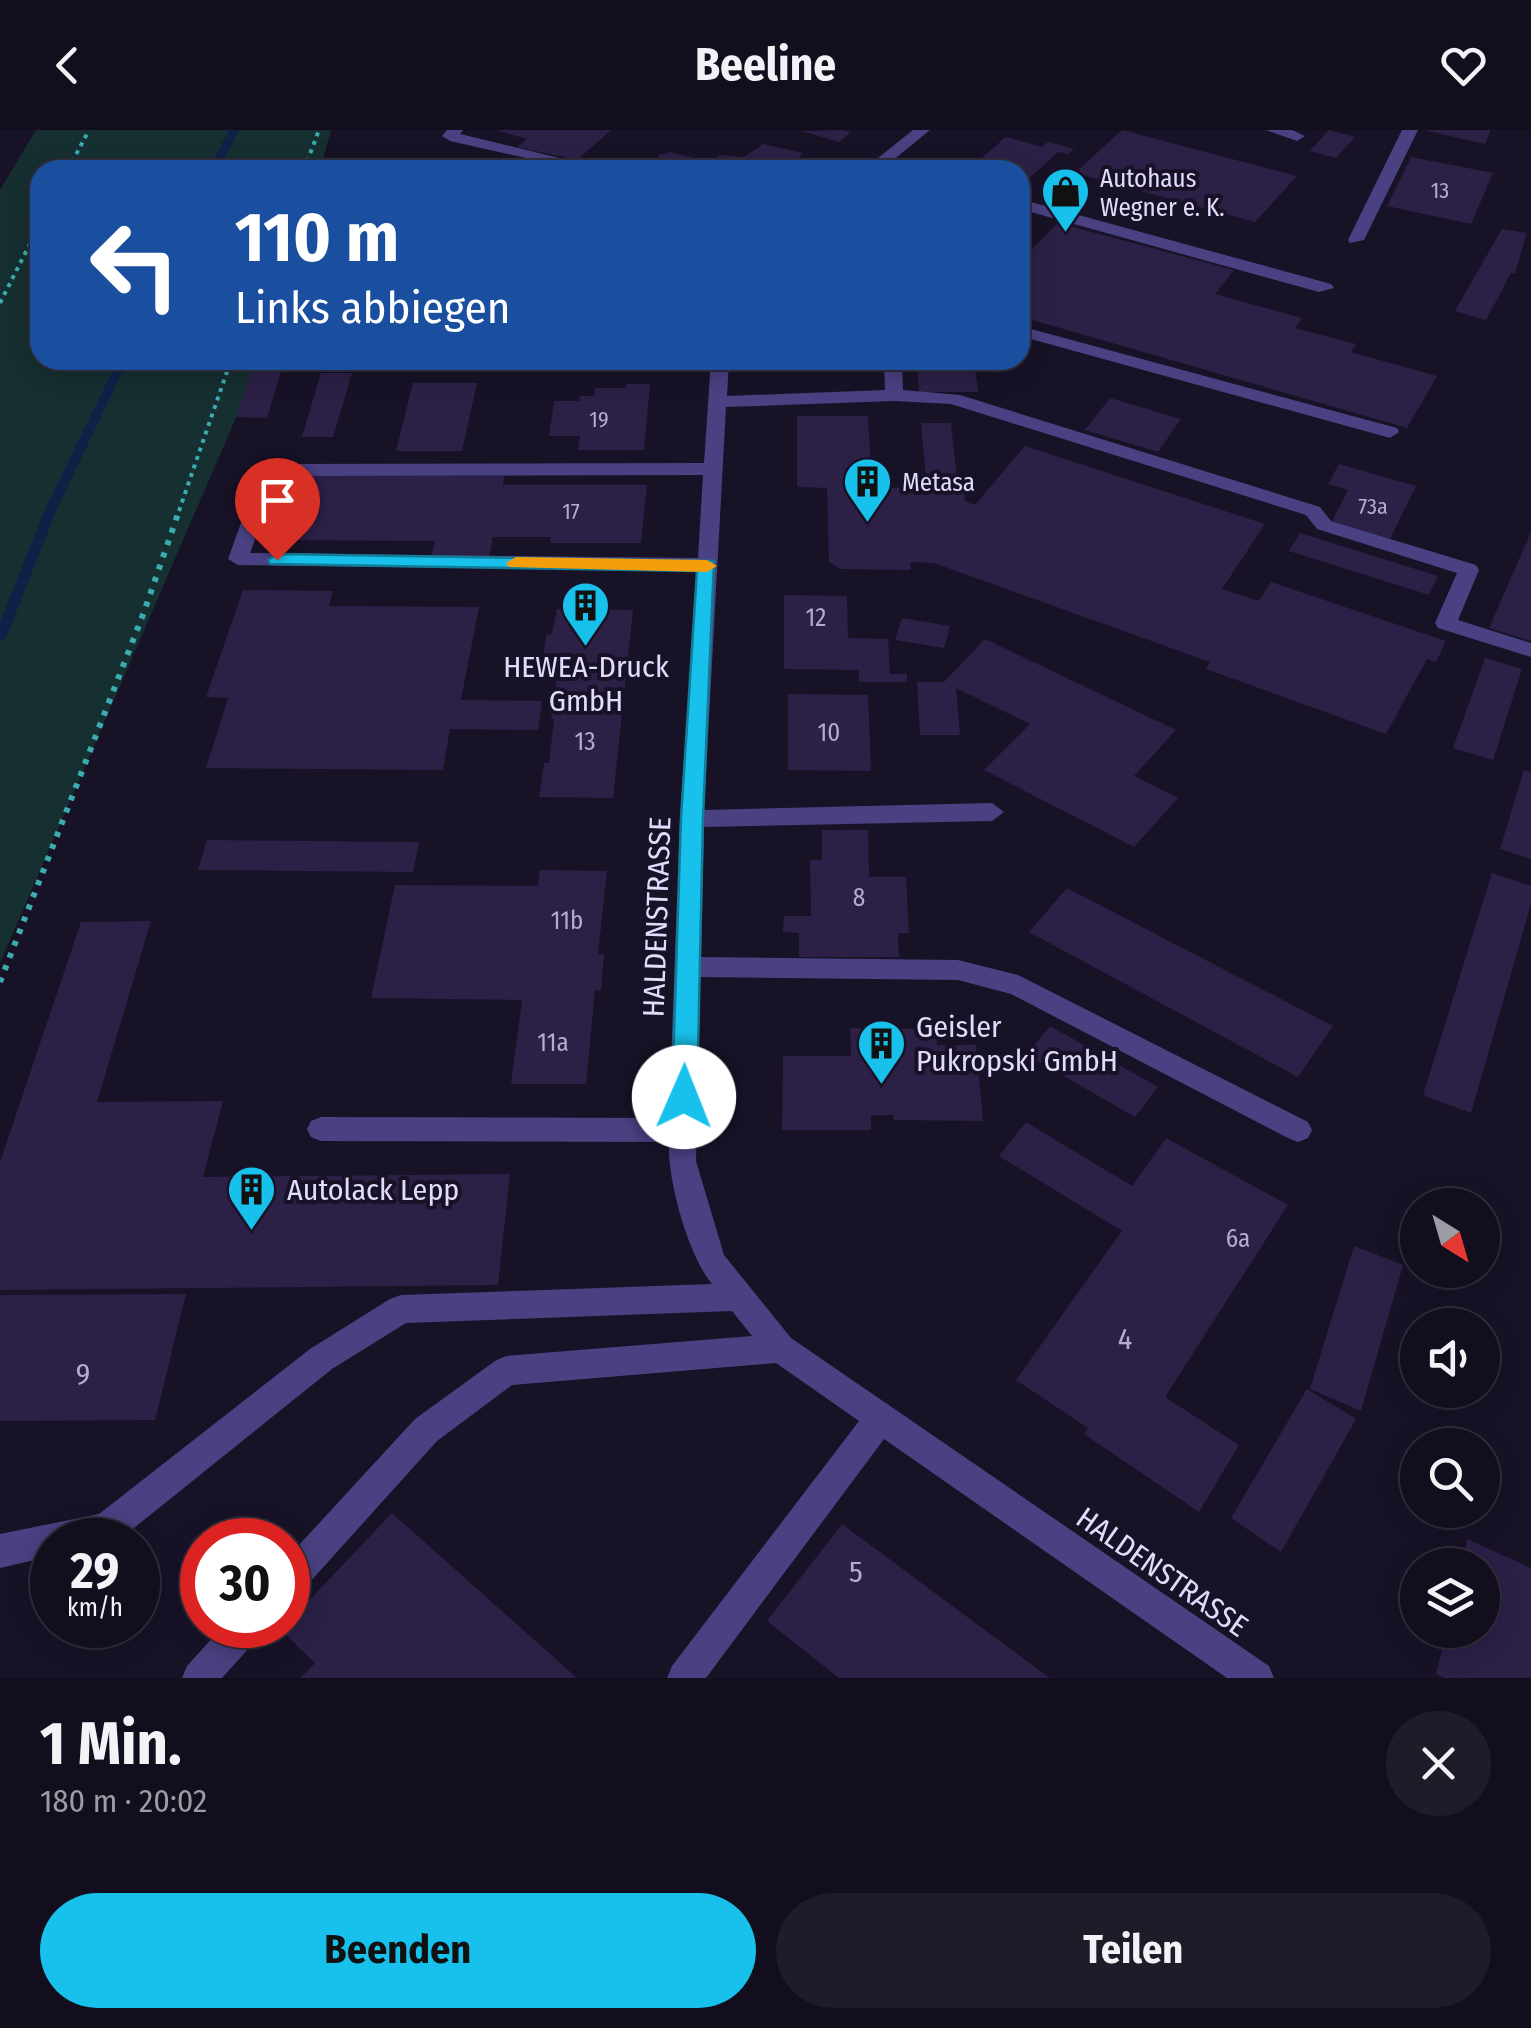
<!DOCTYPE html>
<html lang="de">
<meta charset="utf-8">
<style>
:root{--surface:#120e1d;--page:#1f1c2a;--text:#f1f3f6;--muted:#9c9ca4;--line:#312e3b;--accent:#18c1eb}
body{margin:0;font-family:"Fira Sans Condensed",sans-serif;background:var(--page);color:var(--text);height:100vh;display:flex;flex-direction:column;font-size:38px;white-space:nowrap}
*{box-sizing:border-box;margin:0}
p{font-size:32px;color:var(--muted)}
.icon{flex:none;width:55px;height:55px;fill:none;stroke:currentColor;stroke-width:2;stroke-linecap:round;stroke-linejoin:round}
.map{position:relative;height:1548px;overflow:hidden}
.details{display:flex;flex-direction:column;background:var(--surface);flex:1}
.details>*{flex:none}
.top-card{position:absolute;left:30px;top:30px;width:1000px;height:210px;border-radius:30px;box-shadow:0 5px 25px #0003,0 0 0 2px var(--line);background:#1a4fa0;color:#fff;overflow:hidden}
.needle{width:65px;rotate:143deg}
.buttons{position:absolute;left:1400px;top:1058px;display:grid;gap:20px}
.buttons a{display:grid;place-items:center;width:100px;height:100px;border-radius:50%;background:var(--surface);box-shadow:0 5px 25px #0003,0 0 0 2px var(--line);font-size:50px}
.speed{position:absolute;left:30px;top:1388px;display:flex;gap:20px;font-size:50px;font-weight:700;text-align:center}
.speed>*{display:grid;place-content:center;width:130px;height:130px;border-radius:50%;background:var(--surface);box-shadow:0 5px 25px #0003,0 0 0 2px var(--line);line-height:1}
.speed small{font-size:25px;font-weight:400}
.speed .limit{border:15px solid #d22;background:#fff;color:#111}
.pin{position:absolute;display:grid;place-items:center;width:85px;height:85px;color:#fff;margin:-102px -42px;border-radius:50% 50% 50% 0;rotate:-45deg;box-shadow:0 0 10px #0007}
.pin .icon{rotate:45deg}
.me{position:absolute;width:110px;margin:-55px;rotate:1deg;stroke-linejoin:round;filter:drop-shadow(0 0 8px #0008)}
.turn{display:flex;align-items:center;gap:35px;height:210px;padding:0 40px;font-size:45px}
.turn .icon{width:130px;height:130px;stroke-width:2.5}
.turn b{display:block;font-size:70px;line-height:85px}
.round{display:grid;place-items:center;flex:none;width:105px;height:105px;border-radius:52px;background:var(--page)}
.headline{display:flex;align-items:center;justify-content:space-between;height:170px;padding:0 40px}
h1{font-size:60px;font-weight:700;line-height:75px}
.cta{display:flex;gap:20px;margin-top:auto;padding:20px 40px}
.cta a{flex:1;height:115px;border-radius:60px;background:var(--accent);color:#111;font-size:40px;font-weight:700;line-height:115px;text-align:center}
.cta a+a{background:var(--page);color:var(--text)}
header{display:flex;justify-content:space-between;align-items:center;height:130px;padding:0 40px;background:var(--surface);font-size:45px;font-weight:700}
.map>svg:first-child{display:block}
</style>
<header><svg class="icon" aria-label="back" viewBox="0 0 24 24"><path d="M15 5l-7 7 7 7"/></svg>Beeline<svg class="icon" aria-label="heart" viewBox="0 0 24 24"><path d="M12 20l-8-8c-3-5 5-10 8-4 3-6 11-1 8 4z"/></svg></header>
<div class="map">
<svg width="1531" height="1548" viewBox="0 0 1531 1548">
<rect width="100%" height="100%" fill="#181227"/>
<path fill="#162f31" d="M36 0H331L320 40H40V230H261L0 833V60Z"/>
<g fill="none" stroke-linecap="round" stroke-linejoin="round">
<g fill="#112047" fill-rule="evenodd">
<path d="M229 0H239L219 40H209Z"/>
<path d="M118 230H128L56 381 6 508 0 512V492L44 381Z"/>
</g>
</g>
<g fill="#2c2047">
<path d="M496 0H611L577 30 517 17 527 9Z"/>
<path d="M842 0 851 2 839 12 802 1Z"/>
<path d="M1122 0 1297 46 1255 92 1075 43Z"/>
<path d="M1329 0 1355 7 1336 28 1310 21Z"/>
<path d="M1424 0H1491L1485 14Z"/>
<path d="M1006 7 1042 17 1048 12 1074 19 1068 24 1058 22 1024 53 1020 52V40L970 38Z"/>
<path d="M763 14 803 23 787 40H688L657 31 659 25 670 22 711 32 720 25 744 27Z"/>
<path d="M1411 27 1493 43 1471 94 1387 76Z"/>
<path d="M512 30 552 38V40H499Z"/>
<path d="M1058 93 1234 140 1215 164 1302 188 1295 198 1356 214 1351 222 1437 246 1407 298 1029 189 1020 185V131Z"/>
<path d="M1502 99 1527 103 1515 143H1511L1486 190 1455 181Z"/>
<path d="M277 230H515L514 236 277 233Z"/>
<path d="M595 230H658L657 236H594Z"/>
<path d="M799 230H862L863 240H799Z"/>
<path d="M917 230H974L978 262H919Z"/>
<path d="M252 242H281L267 288 236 287Z"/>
<path d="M321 243H352L333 307H302Z"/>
<path d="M413 253H477L462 321H396Z"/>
<path d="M626 254H650L644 320H578L580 306H549L554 271H579L580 266H594L595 258H626Z"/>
<path d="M1110 268 1181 289 1158 322 1085 300Z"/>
<path d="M797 286H868L872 357 903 358 902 348H926L921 293H951L957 348H963L965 371 975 375 1025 316 1265 394 1222 459 1259 471 1271 452 1446 511 1436 532 1427 529 1386 604 1206 539 1210 532 934 433 910 432 911 440 840 439 829 432 827 358 797 357Z"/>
<path d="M1339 334 1416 356 1390 409 1332 391 1348 360 1328 354Z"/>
<path d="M298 345 504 346 503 355H647L641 413H550L551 407H493L489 427H431L435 411 277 410Z"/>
<path d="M1531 402V511L1489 498Z"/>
<path d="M1300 403 1438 446 1429 465 1289 421Z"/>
<path d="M243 460 333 461 329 476 479 477 461 570 542 571 538 600 450 599 443 640 206 638 228 568 206 567Z"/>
<path d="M784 465 847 466 848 508 888 509 890 544H907V552H859V540L784 539Z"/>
<path d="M557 479 633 480 613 668 539 667 544 633H549L554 589H551L559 534H542L546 505 552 504Z"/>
<path d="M902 488 950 496 944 518 895 510Z"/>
<path d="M985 509 1176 600 1134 646 1178 668 1134 717 984 640 1030 594 956 558 960 605H920L917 552H944Z"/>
<path d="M1485 528 1522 539 1493 630 1453 618Z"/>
<path d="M788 564 868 565 871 641 788 640Z"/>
<path d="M1524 640 1531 642V729L1500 719Z"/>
<path d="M822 700H868L869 747H906L909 803H898L899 827H799V803L783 802 784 786H811L810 730H822Z"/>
<path d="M207 710 419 712 413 742 198 740Z"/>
<path d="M540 740 607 741 598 824H604L601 860H595L586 954H511L522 870 371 868 395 755 538 756Z"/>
<path d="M1492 743 1531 756V774L1471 983 1423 965Z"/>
<path d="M1067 758 1196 825 1333 896 1298 947 1029 802Z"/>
<path d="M151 791 97 972 223 971 203 1047 510 1044 498 1155 0 1160V1032L81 792Z"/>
<path d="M1050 896 1158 957 1135 987 1027 925Z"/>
<path d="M850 898 936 899 937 915H976L983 991 894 990 893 985H871V1000H782L783 926H851Z"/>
<path d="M1026 992 1132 1056 1166 1008 1288 1075 1165 1267 1239 1315 1199 1382 1084 1304 1088 1298 1016 1250 1122 1101 999 1026Z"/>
<path d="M1354 1116 1403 1135 1361 1281 1310 1259Z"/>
<path d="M186 1164 155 1290 0 1291V1165Z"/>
<path d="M1307 1259 1356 1289 1281 1422 1231 1388Z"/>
<path d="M392 1383 577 1548H300L315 1533 281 1500Z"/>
<path d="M842 1394 970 1489 1050 1548H839L767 1491Z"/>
<path d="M1467 1409 1531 1438V1548H1444L1436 1544 1447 1500H1482V1435H1462Z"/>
</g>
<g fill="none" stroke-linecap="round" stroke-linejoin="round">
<g stroke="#3bacb0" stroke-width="4" stroke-dasharray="4 5" stroke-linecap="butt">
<path d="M68 40 89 0"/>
<path d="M304 40 319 0"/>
<path d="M0 173 40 94"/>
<path d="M179 381 231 230"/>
</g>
<path stroke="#3bacb0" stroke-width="6" stroke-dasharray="5 8" stroke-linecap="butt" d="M0 852 144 482 180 378"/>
<g fill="#4a4182" fill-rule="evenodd">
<path d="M447 0H463L460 4 609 40H580L450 11 442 6Z"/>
<path d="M913 0H930L881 40H863Z"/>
<path d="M1266 0H1292L1305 6 1297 11Z"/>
<path d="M1402 0H1418L1364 110 1350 113 1348 110Z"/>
<path d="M1020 69 1331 154 1334 158 1319 162 1020 79Z"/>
<path d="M1020 196 1397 298 1399 302 1390 308 1383 306 1020 206Z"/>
<path d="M711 230H729L727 266 885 260 884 230H902L903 260 960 265 1320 377 1331 391 1476 435 1479 440 1458 490 1531 513V527L1438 498 1435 493 1457 443 1317 399 1306 385 951 274 894 271 726 277 704 680 992 673 1004 682 992 691 704 697 701 827 958 830 1018 845 1308 992 1312 1000 1308 1008 1298 1012 1288 1008 1011 864 958 850 700 847 696 1031 724 1125 791 1208 1269 1536 1274 1548H1227L884 1309 706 1548H667L672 1536 859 1291 776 1233 512 1255 437 1311 300 1463 288 1468V1427L415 1289 495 1231 506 1226 752 1206 732 1181 406 1193 332 1239 119 1410H52V1426L0 1438V1404L99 1384 310 1219 390 1169 401 1165 712 1154C688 1125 667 1049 669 1012L321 1011 311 1007 307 999 311 991 321 987 669 988 680 689 697 441 238 435 228 429 260 340 270 334 704 333ZM703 345 698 428 250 423 278 346Z"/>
<path d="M224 1495H264L259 1507 222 1548H182L187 1536Z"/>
</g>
</g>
<path fill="#18c1eb" stroke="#107d99" stroke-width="2.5" d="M277 424 714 431 703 688 697 967 693 975 684 978 676 975 672 967 681 688 697 441 270 434 268 430Z"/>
<path fill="#f59e0b" d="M516 427 707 430 717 436 707 442 509 437 506 433Z"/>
<defs>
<symbol id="shop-pin" viewBox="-11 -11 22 30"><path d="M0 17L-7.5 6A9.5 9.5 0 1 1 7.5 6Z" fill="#18c1eb" stroke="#181227"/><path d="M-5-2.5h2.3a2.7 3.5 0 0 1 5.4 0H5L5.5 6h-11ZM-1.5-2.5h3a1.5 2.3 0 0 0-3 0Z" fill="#111"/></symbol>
<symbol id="building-pin" viewBox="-11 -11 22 30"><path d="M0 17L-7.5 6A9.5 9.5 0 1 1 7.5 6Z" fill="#18c1eb" stroke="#181227"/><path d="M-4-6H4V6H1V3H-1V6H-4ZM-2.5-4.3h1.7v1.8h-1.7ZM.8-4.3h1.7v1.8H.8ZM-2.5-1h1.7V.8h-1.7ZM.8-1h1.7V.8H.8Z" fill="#111"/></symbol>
</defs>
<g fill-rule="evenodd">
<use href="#shop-pin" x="1038" y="34" width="55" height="75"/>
<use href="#building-pin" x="840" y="324" width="55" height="75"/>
<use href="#building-pin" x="558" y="448" width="55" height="75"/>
<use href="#building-pin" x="854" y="886" width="55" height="75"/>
<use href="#building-pin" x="224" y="1032" width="55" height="75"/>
</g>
<g text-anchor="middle" stroke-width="8" stroke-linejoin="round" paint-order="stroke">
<g font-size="22" fill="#b4accf">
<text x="1440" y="68">13</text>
<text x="599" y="297">19</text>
<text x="1373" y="384">73a</text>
<text x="571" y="389">17</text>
</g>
<g font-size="25" fill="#e2dbfc" stroke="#181227" text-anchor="start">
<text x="1100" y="57">Autohaus<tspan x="1100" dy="29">Wegner e. K.</tspan></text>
<text x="902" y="361">Metasa</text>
</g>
<g font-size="25" fill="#b4accf">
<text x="816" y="496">12</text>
<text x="829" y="611">10</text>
<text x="585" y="620">13</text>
<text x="859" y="776">8</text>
<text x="567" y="799">11b</text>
<text x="553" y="921">11a</text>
<text x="1238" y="1117">6a</text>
</g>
<g font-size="30" fill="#e2dbfc" stroke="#181227" text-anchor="start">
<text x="586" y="547" text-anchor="middle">HEWEA-Druck<tspan x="586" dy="34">GmbH</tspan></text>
<text x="916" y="907">Geisler<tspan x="916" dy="34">Pukropski GmbH</tspan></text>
<text x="287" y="1070">Autolack Lepp</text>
</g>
<g font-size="30" fill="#e2dbfc" stroke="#181227">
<text transform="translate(657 787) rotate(-88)" y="10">HALDENSTRASSE</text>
<text transform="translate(1162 1442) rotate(35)" y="10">HALDENSTRASSE</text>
</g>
<g font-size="30" fill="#b4accf">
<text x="1125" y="1219">4</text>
<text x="83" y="1254">9</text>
<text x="856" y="1452">5</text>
</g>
</g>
</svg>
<div class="buttons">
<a><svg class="needle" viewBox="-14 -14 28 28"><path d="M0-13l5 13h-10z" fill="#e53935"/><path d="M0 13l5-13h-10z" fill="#9c9ca4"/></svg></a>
<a><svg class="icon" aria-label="sound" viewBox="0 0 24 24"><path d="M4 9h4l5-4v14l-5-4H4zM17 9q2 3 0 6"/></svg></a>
<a><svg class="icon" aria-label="search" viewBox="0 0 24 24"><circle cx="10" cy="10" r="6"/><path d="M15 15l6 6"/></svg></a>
<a><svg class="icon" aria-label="layers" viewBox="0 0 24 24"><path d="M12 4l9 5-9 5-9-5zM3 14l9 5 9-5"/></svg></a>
</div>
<div class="speed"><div>29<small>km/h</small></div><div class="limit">30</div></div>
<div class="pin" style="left:277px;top:430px;background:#d93025"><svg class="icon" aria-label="arrive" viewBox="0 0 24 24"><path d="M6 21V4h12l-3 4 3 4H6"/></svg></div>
<svg class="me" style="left:684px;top:967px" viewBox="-20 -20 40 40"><circle r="19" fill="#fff"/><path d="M0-13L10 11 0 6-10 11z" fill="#18c1eb"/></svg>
<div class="top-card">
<div class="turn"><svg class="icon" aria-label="left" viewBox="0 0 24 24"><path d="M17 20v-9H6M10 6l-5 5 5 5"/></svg><div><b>110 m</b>Links abbiegen</div></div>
</div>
</div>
<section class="details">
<div class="headline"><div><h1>1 Min.</h1><p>180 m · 20:02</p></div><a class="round"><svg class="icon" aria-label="close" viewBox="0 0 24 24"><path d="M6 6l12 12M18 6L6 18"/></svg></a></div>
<div class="cta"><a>Beenden</a><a>Teilen</a></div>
</section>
